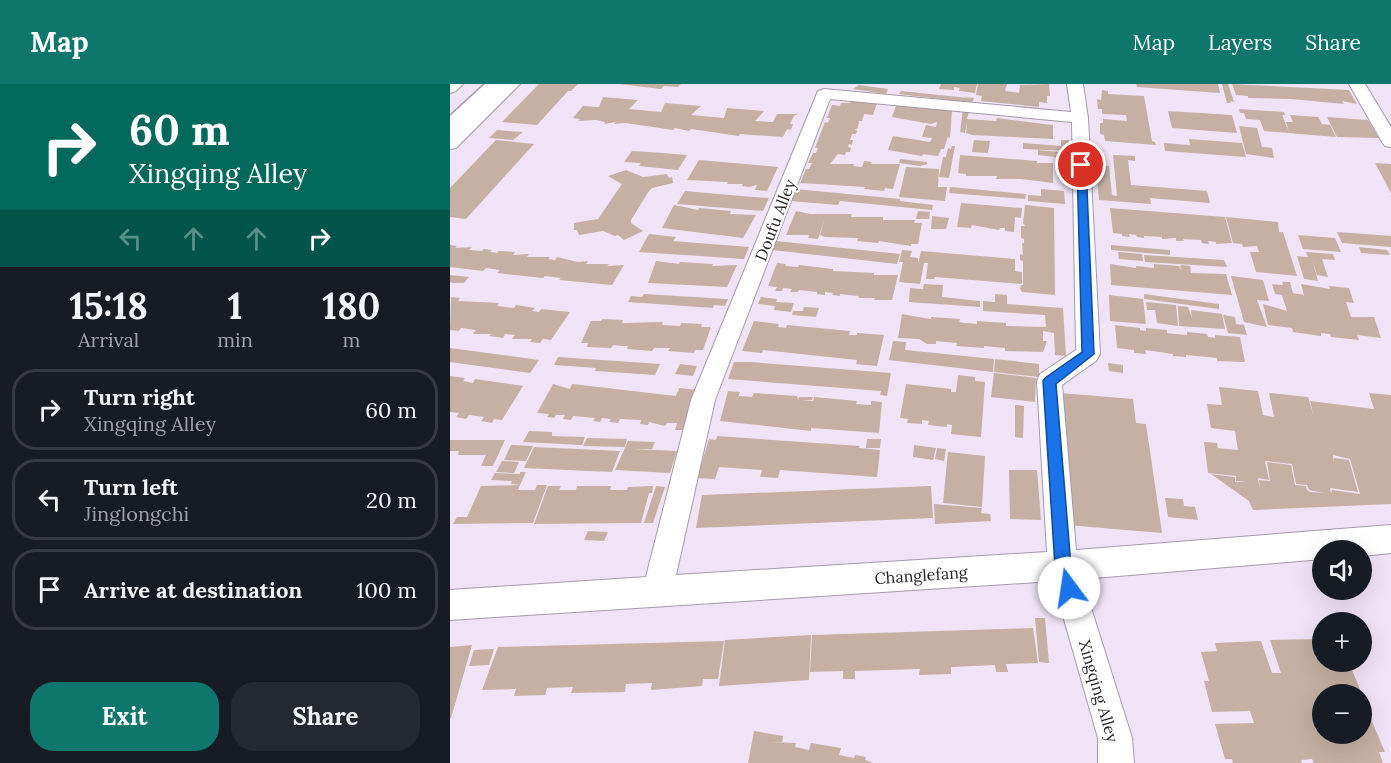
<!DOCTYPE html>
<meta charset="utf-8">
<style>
:root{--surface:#171b24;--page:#242831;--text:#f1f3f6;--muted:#9ea1a6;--line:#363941;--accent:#0f766e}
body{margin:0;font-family:Lora,serif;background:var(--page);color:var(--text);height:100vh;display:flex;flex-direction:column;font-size:22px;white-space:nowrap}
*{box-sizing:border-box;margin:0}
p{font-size:20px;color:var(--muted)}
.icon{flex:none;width:33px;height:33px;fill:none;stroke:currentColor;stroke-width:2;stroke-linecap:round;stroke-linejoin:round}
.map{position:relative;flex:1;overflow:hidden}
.sheet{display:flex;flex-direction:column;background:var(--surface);width:450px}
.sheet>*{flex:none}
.top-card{background:#00695c;color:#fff;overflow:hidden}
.fabs{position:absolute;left:862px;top:456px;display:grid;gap:12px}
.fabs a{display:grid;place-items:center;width:60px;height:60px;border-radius:50%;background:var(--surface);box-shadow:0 6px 24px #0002;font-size:30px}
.pin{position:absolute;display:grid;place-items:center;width:51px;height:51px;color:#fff;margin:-26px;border:3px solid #fff;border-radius:50%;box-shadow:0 2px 6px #0007}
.me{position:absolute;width:66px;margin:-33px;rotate:346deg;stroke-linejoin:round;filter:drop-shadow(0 0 4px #0008)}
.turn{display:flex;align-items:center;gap:21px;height:126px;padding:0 30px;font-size:27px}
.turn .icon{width:78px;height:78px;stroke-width:2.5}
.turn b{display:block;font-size:42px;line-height:51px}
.lanes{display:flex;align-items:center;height:57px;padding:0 30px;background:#0003;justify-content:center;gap:30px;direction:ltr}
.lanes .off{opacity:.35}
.eta{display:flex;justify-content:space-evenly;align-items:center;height:102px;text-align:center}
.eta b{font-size:36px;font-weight:700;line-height:42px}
.action{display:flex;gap:12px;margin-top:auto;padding:12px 30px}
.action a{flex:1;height:69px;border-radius:24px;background:var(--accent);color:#fff;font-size:24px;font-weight:700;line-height:69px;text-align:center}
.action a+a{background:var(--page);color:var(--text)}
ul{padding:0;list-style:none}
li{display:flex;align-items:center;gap:18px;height:81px;margin:0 12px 9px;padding:0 18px;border:3px solid var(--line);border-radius:24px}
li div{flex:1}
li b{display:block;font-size:22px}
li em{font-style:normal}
header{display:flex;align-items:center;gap:36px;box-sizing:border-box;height:84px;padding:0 30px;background:var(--accent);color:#fff}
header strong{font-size:28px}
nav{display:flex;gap:33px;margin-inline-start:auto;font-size:21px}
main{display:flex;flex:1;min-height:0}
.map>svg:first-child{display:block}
</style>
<header>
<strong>Map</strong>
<nav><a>Map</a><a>Layers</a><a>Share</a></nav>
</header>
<main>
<section class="sheet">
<div class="top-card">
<div class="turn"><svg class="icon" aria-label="right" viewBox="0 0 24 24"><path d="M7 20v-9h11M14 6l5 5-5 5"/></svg><div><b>60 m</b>Xingqing Alley</div></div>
<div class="lanes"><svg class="icon off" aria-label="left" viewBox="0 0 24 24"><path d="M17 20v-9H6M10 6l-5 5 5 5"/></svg><svg class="icon off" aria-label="ahead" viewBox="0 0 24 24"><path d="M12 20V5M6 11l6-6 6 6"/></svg><svg class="icon off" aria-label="ahead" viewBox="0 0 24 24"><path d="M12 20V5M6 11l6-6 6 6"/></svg><svg class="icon" aria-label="right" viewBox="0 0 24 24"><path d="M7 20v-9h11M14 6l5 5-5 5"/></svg></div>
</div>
<div class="eta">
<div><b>15:18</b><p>Arrival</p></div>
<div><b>1</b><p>min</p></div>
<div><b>180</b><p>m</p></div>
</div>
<ul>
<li><svg class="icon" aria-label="right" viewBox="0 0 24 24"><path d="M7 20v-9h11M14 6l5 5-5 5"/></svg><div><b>Turn right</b><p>Xingqing Alley</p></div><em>60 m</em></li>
<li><svg class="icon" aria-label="left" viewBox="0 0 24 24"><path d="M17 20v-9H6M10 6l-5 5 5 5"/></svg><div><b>Turn left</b><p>Jinglongchi</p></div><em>20 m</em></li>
<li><svg class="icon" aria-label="arrive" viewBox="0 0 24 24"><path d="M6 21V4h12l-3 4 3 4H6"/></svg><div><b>Arrive at destination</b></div><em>100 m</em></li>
</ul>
<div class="action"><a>Exit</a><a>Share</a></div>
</section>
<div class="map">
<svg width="941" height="679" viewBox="0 0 941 679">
<rect width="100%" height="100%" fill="#f0e3f6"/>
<g fill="#c5b0a3" fill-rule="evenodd">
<path d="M89 0H128L121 7H118L87 41 52 38Z"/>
<path d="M169 0H231L228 3 214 2 211 5Z"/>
<path d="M491 0H527L525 9 509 7 510 4 504 3V6L489 5Z"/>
<path d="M528 0H557L555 7 569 9 570 1 599 0 600 12H597V19L589 18V23L531 17 532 12 526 11Z"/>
<path d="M686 0H768L770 9 687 3Z"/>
<path d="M772 0H778L784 18 780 17 781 19H777Z"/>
<path d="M782 0 899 6 907 20 892 17 894 20 841 15 798 14V12L786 11Z"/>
<path d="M409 1 438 5 436 10 403 5Z"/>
<path d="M652 6 658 7V10L694 12 702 57 705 58 706 61 655 57 654 51 650 50V39H653V35L677 37 676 31 652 30V25H648L647 15 651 16Z"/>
<path d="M451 7 508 13 524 14 522 19 449 10Z"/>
<path d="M153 13 188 16 179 25 211 28 215 19 251 22 241 31 274 34 277 24 314 27 305 37 323 38 327 30H348L344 32 340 40H343L341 46 337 45 333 53 290 50 289 52 241 45 239 47 225 44 223 46 176 39 164 40 166 38 154 40 155 38 146 36 128 37 130 35 123 34 133 22 149 23Z"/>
<path d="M401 17 427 19 423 31 414 30 412 37H409L408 44 404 46H407L406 50H402L400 56H403L402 61 399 60 398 63 401 64 400 68H396L395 71 388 70 380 80H404L403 82 412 83 414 77 422 78 421 80H450L443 105 435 104 434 107 414 105 415 103 350 99 356 85H359L362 79H358L363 69H366L368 64H365L375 38 378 39 380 34H377L382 21 390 22 391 19H400Z"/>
<path d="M454 21 502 27 500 54 498 53 494 65H491L488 72 473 70 472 72 438 66 443 52 480 58 482 54 472 53 476 41 486 43 487 38 481 40 442 33 446 22Z"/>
<path d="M789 25 834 28 835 31H832L839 48 836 38H843L840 31 868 33 872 40 880 41 886 53 814 47 810 36 796 35 794 29H790Z"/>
<path d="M513 26 519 27 517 35 546 37 547 34 603 41V55L522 51 516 49 517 38 515 49 510 48Z"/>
<path d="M718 27 782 31 787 49 722 44Z"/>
<path d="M877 33 918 36 929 54 887 53Z"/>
<path d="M789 42 807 44 812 63 822 64 824 74 796 70Z"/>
<path d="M47 46 71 48H73L63 56 39 54Z"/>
<path d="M739 55 792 59 796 73 715 67 714 59 740 61Z"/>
<path d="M46 56 84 60 16 135 0 133V104Z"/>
<path d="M524 56 540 57 538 69 522 68Z"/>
<path d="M611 56H619V67L573 65V59L611 62Z"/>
<path d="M502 62H505L499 94 489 93 493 73H496L498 64 501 65Z"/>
<path d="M588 66 611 68 612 74 588 71Z"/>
<path d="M182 67 199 68 237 71 228 86 189 82 191 79 174 78Z"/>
<path d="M510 71 587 77V79H603V99L571 95H546L547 92H516V90L508 89Z"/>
<path d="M663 71 685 72V77L678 76 681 101 757 107 760 119 700 114 701 120 649 116 646 81 659 82 662 111 667 112Z"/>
<path d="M450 75 477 78V80L470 82 449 79Z"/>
<path d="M249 76 328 83 317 107 305 106 307 101 299 103 292 102 293 100H277L278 98 237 96Z"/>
<path d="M925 79 941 80V109Z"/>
<path d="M456 83 489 85 488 103H497L495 117 449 113Z"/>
<path d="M176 86 193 93 217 90 219 94 222 93 223 99 202 104 199 107 181 136V139L193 147 174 156 168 151 165 152 153 147 129 151 127 146H124V139L148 135 172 100 158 92Z"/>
<path d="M500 103 576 110 575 115 499 109Z"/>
<path d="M345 105 450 115V117L483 121 482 126 390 117 388 121 340 117Z"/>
<path d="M591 105 614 107 615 120 578 117V111L591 112Z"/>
<path d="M235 107 302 113 319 114 313 127 227 120Z"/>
<path d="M511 119 572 124 571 134 565 133 564 148 555 147V144H550L549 146 522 141 521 144 507 143Z"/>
<path d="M224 121 248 126 249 124 281 127 280 130 306 131 293 154 212 144Z"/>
<path d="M575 121 604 124 605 211 572 208 570 205 571 201H573V177L570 176V170L573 171 572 159H574V155L571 154V142H575L573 139Z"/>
<path d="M660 124 775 133 782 159 766 160V158L758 157 759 160 752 159 751 156 733 155 734 157H726V154L712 155V153L694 152V154L687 153 686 151 679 150 680 153 672 152V150L663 149Z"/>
<path d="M346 127 360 130H402L401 133H433V136H465L464 139H472L468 160H461V162L429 157 428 159 407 157 408 154 375 153 370 151 375 134 368 155 358 154 359 151H336Z"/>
<path d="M468 127 480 128 479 135H466Z"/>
<path d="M482 132 499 134 496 145H481Z"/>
<path d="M776 133 828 138 829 148H833L847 192 806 188 800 168H809L807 162 793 163 792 160 783 159Z"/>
<path d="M887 148 941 152V163L892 159Z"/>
<path d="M199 150 226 153 223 157 299 163 294 175 189 168Z"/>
<path d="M848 151 885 154 891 168 853 165Z"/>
<path d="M326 157 450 170 447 180 322 166Z"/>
<path d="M0 161 7 162 5 164 22 163 19 166 32 167 34 165 42 166 40 168 47 169 49 167 65 168 63 171 79 170 77 173H100L98 175 105 176 107 173 128 178 138 177 136 180H159L157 182 174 181 162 201 109 196 111 194 95 192 93 194 47 189 50 186 36 184 33 187 0 183Z"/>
<path d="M661 161 720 166V171L661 166Z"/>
<path d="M909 163 937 166 940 171 911 169Z"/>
<path d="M452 166 462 167 460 173 468 174V180L471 167 565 175V187L572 188V200L485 193 484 195H476L478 179H474L470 200 449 198 453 178H449Z"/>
<path d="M668 168 692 170 693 177 669 175Z"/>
<path d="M856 168 883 170 885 176 872 175 878 193 867 191 862 175 868 197 854 195 847 172 858 173Z"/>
<path d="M694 171 774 176 777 183 695 178Z"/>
<path d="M206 177 229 180 230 178 263 180 262 182 287 181 277 203 198 199Z"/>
<path d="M327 179 336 180 335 182 348 183 349 181 383 185V187L424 189V191H448L442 216H424L425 214H408L409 212 390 210V212L382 211 383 209 375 208V211L367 210V208L349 206 348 208H340L342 205 333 204 332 207H325L327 203 318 202Z"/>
<path d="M660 180 686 184V182L704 184V180L729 182 732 188 730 182 732 181 740 182 741 189 776 190 782 211 661 201Z"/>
<path d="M0 191 10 192 19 193 14 199H3L0 198Z"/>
<path d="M781 192 813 196 819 217 807 216 817 243 794 238Z"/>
<path d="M832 198H840L843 209 854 211 851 200 880 205 879 202 899 204 904 219 896 218 901 233H924L931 254 907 251 909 256 881 253 880 250 871 249V252L843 248 842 244 818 241 813 220 837 227 832 211 825 210 822 200 833 201Z"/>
<path d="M474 200 493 201 492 213 530 217V223L459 218 460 204 473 205Z"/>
<path d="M194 210 276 215H278L275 222 264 221 263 224 178 218 181 212 192 213Z"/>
<path d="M545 210 557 211V220L613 224 616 272 605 271 604 249 593 247V257H597L593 268 555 267V264L534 262V264L506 262 507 259 486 257V260H477L469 255 448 254 452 230 474 234 481 235V233L510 235 509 238 515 239 527 240V237L556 239V242L596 243 595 231 533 227V217L545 218Z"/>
<path d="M694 210 769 220V225L694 215Z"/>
<path d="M659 211 693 215 696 240 660 237Z"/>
<path d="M1 213 10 214 8 217 49 219 47 222 64 224 66 221 85 224 82 227 89 228 91 225 120 228 101 256 93 255 90 259 80 258 82 255H62L65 251 55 250 53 254 39 252 41 250H23L26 246 11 244 9 247 0 246Z"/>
<path d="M311 213 327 215 326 218 344 219 341 228 324 226 325 222 308 220Z"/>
<path d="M696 218 726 221 728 242 707 239 705 226H697Z"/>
<path d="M728 222 738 223 742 234 741 226 772 230 775 245 729 242Z"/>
<path d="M354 223 369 224 366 233 342 231 343 227H353Z"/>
<path d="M773 231 785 233 786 240 794 241 797 251 778 249Z"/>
<path d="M152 235 173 236 172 239 213 238 212 241 230 242 231 239 252 240 251 243H261L253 266H245L244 269 218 267 220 264H204L202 267 177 265 178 262H173L163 261 161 264 137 263 138 259H131L141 237H151Z"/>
<path d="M304 237 329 240 328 243 336 244 337 241 400 247 399 251H407V249L434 251 427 282 406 280 407 276 313 266 312 269 292 267Z"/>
<path d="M665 241 690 244V246L696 247V244L717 246V249L725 250 737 251V248L757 250 758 253 765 254V251L790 253 795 278 767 277V274L736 271V273L723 272V270L695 266 696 270 684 269V266L667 264Z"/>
<path d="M443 257 456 258 455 266 544 275 543 288 439 276Z"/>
<path d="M0 264 89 276 80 289 0 278Z"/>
<path d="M108 273 210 280 205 291 145 287 146 284 104 281Z"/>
<path d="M545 275 589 280V293L544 288Z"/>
<path d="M284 278H300L441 289 437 312 430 311 431 307 278 295Z"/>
<path d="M658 279 673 281V289L659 287Z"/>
<path d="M230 280 247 282 243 292 225 290Z"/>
<path d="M544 289 586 294 585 318 541 313Z"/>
<path d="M508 291 525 293V297L535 298 531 353 501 350 502 341 497 340V343L478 341 479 337 472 336V340L457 339 458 335 450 334 456 300 501 305V308H506Z"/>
<path d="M0 292 15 294 13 297 23 299 25 295 73 302 52 336 44 335 42 339 31 337 34 333 19 331 16 335 6 333 9 329 0 328Z"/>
<path d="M103 300 120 305 122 300 226 312 227 308 239 309 228 308 229 304 248 306 233 346H225L230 330 227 339H217L215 342 199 338 198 341 190 340 191 336 170 335 168 339 159 338 161 335 152 334 150 338 143 337 145 334 123 332 121 336 113 335 115 331H106L104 334 97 333 99 330 87 329Z"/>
<path d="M769 303 808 307 813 331 824 333 819 309 858 313 864 333 860 317 924 325 919 309 941 311V420L803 426 799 417 761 390 785 393V398H796L786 397V392L758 389 754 358 767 359 768 364 788 366 785 347 761 344 757 320 772 321ZM883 371 900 375 910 410 882 406 881 410 880 404 908 408 899 376 884 374V378ZM815 377 842 380 846 400 857 401 859 406 874 409 860 408 857 406 856 402 845 401 841 381 817 378 820 397 809 396 810 405 808 394 819 396Z"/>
<path d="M278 307 290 308 287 317 289 312 302 313 304 309 347 312 348 316 349 313H363L362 316H352L363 317 364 313 407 317 406 320 421 321V317L432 318 429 349 361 344V347L270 337Z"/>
<path d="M610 309 683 315 686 339 696 340 712 449 617 441Z"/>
<path d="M565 321 574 322 573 354 565 353Z"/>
<path d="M79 347 102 348V352L135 353 132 361 73 358Z"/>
<path d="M267 352 410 362 409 364 430 366 427 393 330 386 328 394 310 393 312 386 269 383 265 395 247 394 259 355 266 356Z"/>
<path d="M137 354 177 355 175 363 133 362Z"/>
<path d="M417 355H431L430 364H416Z"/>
<path d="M0 356H55L43 382H31L36 371H8L9 367H0Z"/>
<path d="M178 357 205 358 202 365H183L227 367 220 389 165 386Z"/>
<path d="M61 361 83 362 76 377 54 376Z"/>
<path d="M464 361 486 364 483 376 463 373Z"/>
<path d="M84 363 170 367 162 388 74 384Z"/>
<path d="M487 364 496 365 494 377 485 375Z"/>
<path d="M498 368 535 372 532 423 493 419Z"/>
<path d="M52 377 69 378 64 389 46 388Z"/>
<path d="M559 386H587L591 436 560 435Z"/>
<path d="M70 388H76L70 401 61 400 62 397 41 396 45 389 70 390Z"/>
<path d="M70 401 68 406H85L87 401H97L83 439 3 440 7 433H17L31 402Z"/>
<path d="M98 402H111L109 406H126L127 402H161L160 406H177L178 403 203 402 202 409H199L191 439 84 440Z"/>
<path d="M206 402 215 403 203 439H194Z"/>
<path d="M481 402 483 434 246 444 252 411Z"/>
<path d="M715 414 733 415 734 422 745 423 748 436 718 433Z"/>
<path d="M484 420 532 424 531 429 540 430 541 437 485 440Z"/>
<path d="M138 447 158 448 154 457 134 456Z"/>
<path d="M585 534H595L599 579 589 578Z"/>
<path d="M583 544 588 579 556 580 558 588H546L545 581 501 583V590L469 591 470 585 405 587V595H393V587L360 588 362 551Z"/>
<path d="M361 551 359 596 269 602 275 556Z"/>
<path d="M867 555 871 562H873V578H892L895 587 902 586 912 610H873V650H912V633H920L935 668H929L933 679H864L862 675 851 676 852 679H783L782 675H775L765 640 804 639 800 627 762 628 754 597H759L751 568 767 567 765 559 811 557 822 589H831L820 556Z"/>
<path d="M274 557 268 595H253L252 602 201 606 202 599 176 600 175 608 121 609 123 603 97 604 95 611 64 612 66 605 32 606 48 563Z"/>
<path d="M22 561 1 634H0V563Z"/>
<path d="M44 565 39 581 19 582 24 566Z"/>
<path d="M304 647 333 652 332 659 320 658 346 659 345 663 359 666 361 659 391 664 389 671 404 674 405 671 416 673 415 676 423 679H298Z"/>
</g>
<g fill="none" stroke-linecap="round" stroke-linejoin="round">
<defs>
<g id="minor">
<path d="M0 0H13L6 7 0 9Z"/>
<path d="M53 0H70L6 64 0 65V50Z"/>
<path d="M617 0H633L638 34 650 270 646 277 612 301 626 466 941 441V469L912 472V466H873V475L632 495 682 654 684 679H648V654L603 497 0 536V506L196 493 241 316 368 7 374 5 621 28ZM380 15 622 38 626 266 590 290 587 297 597 468 226 491 265 316Z"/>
<path d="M899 0H915L941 43V63L935 62 932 58Z"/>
</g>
<path id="major" d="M35 0H57L8 49 0 51V32Z"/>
</defs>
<use href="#minor" stroke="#a699ab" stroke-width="2"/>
<use href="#major" stroke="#a699ab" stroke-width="3"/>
<use href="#minor" fill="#fff" fill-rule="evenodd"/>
<use href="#major" fill="#fff" fill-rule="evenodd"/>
</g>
<path fill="#1a73e8" stroke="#114b97" stroke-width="1.5" d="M631 78 636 81 644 270 606 300 621 482 627 504 625 510 619 512 613 510 605 482 593 297 595 294 632 268 627 81Z"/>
<g text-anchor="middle" stroke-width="4.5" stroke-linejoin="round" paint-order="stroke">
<g font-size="16" fill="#241f26" stroke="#fff">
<text transform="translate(325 136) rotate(-69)" y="6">Doufu Alley</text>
<text transform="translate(471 491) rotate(-4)" y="6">Changlefang</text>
<text transform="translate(649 607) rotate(74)" y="6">Xingqing Alley</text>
</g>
</g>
</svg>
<div class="fabs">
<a><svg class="icon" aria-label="sound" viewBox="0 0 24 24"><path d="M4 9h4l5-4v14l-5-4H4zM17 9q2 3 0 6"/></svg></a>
<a>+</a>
<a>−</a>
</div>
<div class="pin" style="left:631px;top:81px;background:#d93025"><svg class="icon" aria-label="arrive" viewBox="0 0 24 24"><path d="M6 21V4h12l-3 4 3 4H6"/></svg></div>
<svg class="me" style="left:619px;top:504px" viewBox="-20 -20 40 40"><circle r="19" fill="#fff"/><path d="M0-13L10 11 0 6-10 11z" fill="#1a73e8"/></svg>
</div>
</main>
